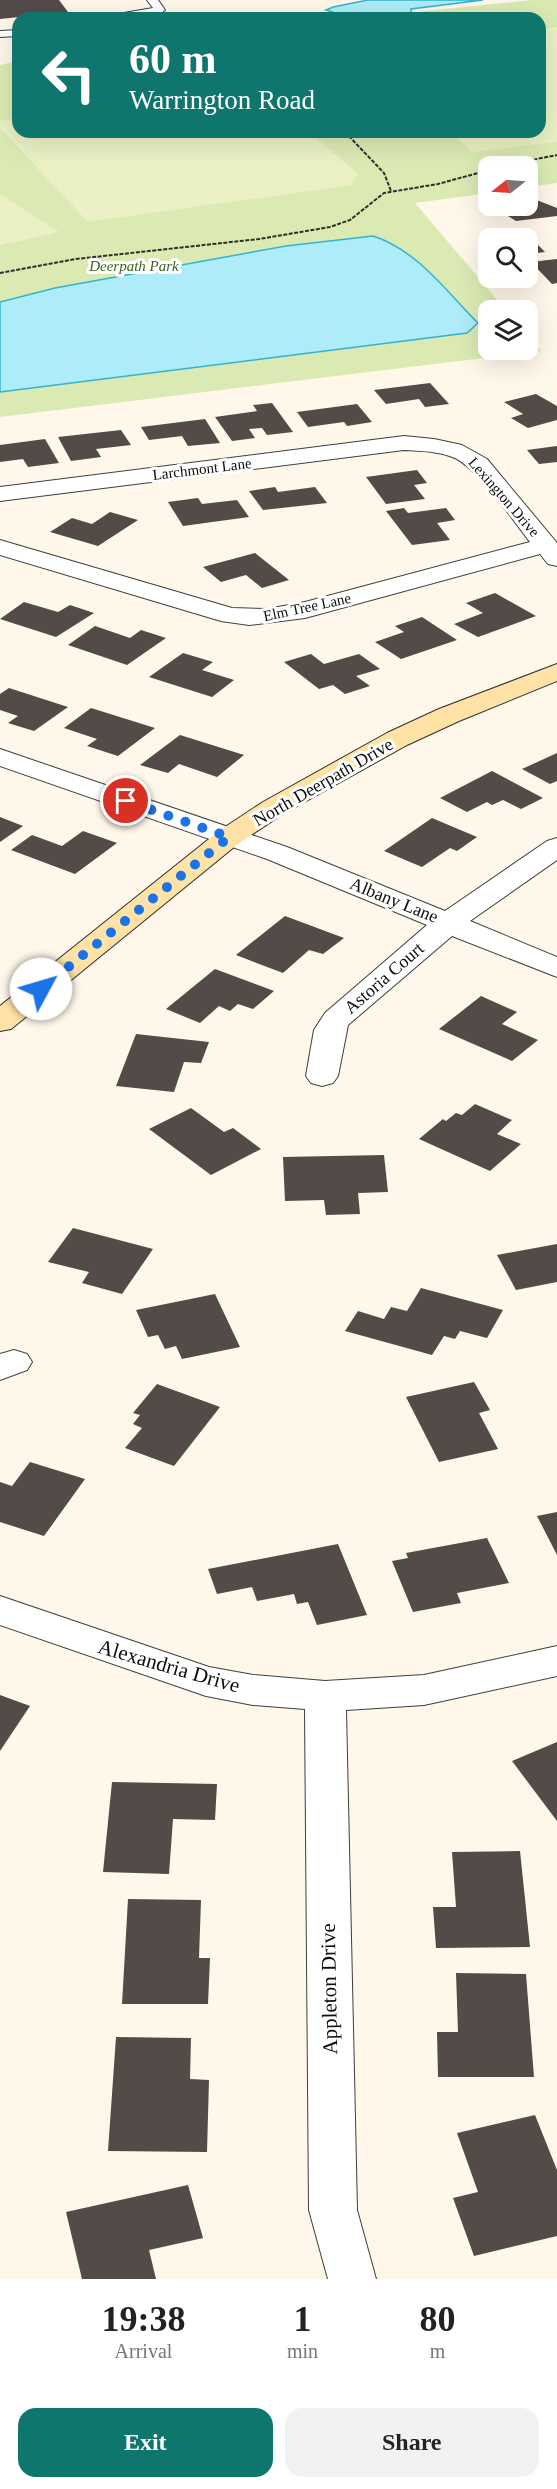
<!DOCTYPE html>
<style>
:root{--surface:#fff;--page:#f2f2f2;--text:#222;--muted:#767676;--accent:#0f766e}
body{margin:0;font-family:Georgia,serif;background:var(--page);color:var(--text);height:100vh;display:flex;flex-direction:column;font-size:22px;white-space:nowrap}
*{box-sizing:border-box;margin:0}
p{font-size:20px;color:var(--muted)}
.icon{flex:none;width:33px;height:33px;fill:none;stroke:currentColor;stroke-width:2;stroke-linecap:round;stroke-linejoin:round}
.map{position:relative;height:2279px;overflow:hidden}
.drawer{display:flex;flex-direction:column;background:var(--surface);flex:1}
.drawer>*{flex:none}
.top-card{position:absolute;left:12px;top:12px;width:534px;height:126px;border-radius:18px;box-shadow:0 6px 24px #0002;background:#0f766e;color:#fff;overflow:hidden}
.needle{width:39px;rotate:253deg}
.fabs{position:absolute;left:478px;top:156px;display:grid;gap:12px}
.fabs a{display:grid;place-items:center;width:60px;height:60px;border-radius:12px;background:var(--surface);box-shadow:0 6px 24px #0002;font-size:30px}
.pin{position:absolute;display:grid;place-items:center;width:51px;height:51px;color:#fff;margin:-26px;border:3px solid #fff;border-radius:50%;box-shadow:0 2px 6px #0007}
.me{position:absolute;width:66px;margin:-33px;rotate:51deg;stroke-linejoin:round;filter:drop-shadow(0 0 4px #0008)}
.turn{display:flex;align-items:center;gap:21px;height:126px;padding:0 18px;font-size:27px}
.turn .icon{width:78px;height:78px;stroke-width:2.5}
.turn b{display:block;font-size:42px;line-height:51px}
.eta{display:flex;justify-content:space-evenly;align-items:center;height:102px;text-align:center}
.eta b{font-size:36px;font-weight:800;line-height:42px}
.action{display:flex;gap:12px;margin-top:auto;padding:12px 18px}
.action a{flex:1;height:69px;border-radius:18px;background:var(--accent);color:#fff;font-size:24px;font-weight:800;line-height:69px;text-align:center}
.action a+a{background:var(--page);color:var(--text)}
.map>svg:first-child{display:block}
</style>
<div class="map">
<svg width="557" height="2279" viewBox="0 0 557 2279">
<rect width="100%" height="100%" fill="#fff7ea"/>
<path fill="#dbeab3" d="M531 0H557V183L528 187V166H489V193L415 203 506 310H489V350H528V336L541 351 0 417V65L18 61V132H540V18H357Z"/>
<g fill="#ebf1c5">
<path d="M557 27V142L473 152 450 132H540V29Z"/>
<path d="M18 118V132H309L358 174 351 185 88 222 0 128V121Z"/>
<path d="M0 194 59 232 0 245Z"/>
</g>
<g fill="#adecf8" stroke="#32b3d1" stroke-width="1.5">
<path d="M368 0H483L411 9V15L396 18H302L338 14 326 10 333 7Z"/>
<path d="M373 236C417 250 446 291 478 323L467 333 0 392V302L55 288 286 246Z"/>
</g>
<g fill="#544a48">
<path d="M0 0H59L68 12 0 19Z"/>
<path d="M534 199 557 208V216L516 221 498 210 528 206V200Z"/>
<path d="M513 233 518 238H489V245L481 237Z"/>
<path d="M536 243 545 252 528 254V244Z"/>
<path d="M557 259V283L552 284 531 262Z"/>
<path d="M430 383 449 404 425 407 419 399 386 404 374 390Z"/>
<path d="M536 394 557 406V420L528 428 511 418 523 414 504 402Z"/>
<path d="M272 403 293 432 267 435 262 428 249 429 255 438 232 441 215 417 257 411 253 405Z"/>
<path d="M357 404 372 422 347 426 344 422 308 427 297 412Z"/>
<path d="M205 419 220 443 188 446 182 436 149 440 141 427Z"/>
<path d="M121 430 131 445 96 449 101 457 71 461 58 437Z"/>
<path d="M45 439 59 463 28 467 23 459 0 462V445Z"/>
<path d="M557 446V462L539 464 527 450Z"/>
<path d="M417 470 427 483 414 485 425 499 386 504 366 477Z"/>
<path d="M275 487 278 492 315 487 327 503 263 510 249 491Z"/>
<path d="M198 498 202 504 237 500 249 517 183 526 168 502Z"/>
<path d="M404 508 408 513 446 508 455 520 437 523 450 540 412 545 386 511Z"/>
<path d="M110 512 138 520 98 546 50 532 72 518 92 524Z"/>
<path d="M255 553 289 580 262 588 246 575 221 582 203 567Z"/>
<path d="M495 593 536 616 478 637 454 624 483 613 466 603Z"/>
<path d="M24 602 58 612 70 605 94 613 56 637 0 619Z"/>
<path d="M422 617 457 640 401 659 375 642 404 632 395 626Z"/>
<path d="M95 626 130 638 141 630 166 638 127 665 68 645Z"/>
<path d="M183 653 213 662 202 670 234 680 212 697 149 677Z"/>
<path d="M311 654 324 664 359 654 380 669 356 676 370 686 345 694 333 685 319 689 284 662Z"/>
<path d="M9 688 68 707 34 731 8 723 18 716 0 710V694Z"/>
<path d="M91 708 155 728 118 756 87 746 97 739 64 728Z"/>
<path d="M180 735 244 755 217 777 179 764 168 773 140 765Z"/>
<path d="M557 753V781L550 784 522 769Z"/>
<path d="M492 771 543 798 521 809 503 800 492 805 487 802 467 812 440 798Z"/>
<path d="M0 817 23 826 0 842Z"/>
<path d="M432 818 477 837 457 851 450 848 422 867 384 851Z"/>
<path d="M83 831 117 843 75 874 11 850 32 835 62 846Z"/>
<path d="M285 916 344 938 323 954 309 950 283 973 236 955Z"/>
<path d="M215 969 274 991 253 1009 238 1004 230 1011 219 1006 200 1023 166 1009Z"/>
<path d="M481 996 517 1012 502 1024 538 1040 512 1061 439 1029Z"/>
<path d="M136 1034 209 1042 201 1063 184 1062 174 1092 116 1086Z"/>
<path d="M475 1104 512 1120 497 1134 521 1144 490 1171 419 1139 443 1119 446 1121 456 1113 462 1115Z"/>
<path d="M191 1108 224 1132 233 1128 261 1149 211 1175 149 1129Z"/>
<path d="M384 1155 388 1192 358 1193 360 1214 326 1215 324 1200 285 1201 283 1157Z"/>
<path d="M73 1228 153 1249 122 1294 82 1283 89 1272 48 1262Z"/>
<path d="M557 1244V1282L516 1290 497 1255Z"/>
<path d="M421 1288 503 1310 487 1338 460 1331 455 1339 444 1336 432 1355 345 1331 358 1311 384 1319 391 1307 407 1311Z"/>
<path d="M215 1294 240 1347 182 1359 176 1346 165 1349 158 1335 148 1337 136 1310Z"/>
<path d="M474 1382 490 1410 479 1413 498 1449 439 1462 406 1397Z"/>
<path d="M157 1384 220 1407 174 1466 125 1448 142 1428 133 1424 140 1415 133 1413Z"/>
<path d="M30 1462 85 1479 44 1536 0 1522V1482L12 1486Z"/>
<path d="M557 1512V1555L537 1516Z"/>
<path d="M487 1538 509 1583 457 1593 461 1603 413 1612 392 1561 408 1558 406 1553Z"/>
<path d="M338 1544 367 1615 317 1625 308 1602 297 1604 294 1594 257 1601 252 1587 217 1594 208 1569Z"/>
<path d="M0 1695 30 1706 0 1751Z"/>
<path d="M557 1742V1821L512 1761Z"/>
<path d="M112 1782 217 1784 215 1820 173 1819 169 1874 103 1872Z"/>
<path d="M520 1851 530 1947 436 1948 433 1907H456L452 1852Z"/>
<path d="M128 1899 201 1900 199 1958H210L208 2004H122Z"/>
<path d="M456 1973 526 1974 534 2077H438L437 2032H458Z"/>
<path d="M116 2037 191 2038 190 2079 209 2080 207 2152 108 2151Z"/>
<path d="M535 2115 557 2170V2236L474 2256 453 2198 478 2192 457 2133Z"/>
<path d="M188 2185 203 2238 149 2250 156 2279H82L66 2212Z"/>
</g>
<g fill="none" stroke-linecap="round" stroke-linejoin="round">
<defs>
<g id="lane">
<path d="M147 0H158L165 10C152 21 124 18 106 18L112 15 153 8Z"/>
<path d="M18 30V36L0 37V31Z"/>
</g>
<g id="street">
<path d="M404 436 434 439 462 445 487 459 557 543V566L548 564 540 554 305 618 249 625 221 621 0 555V540L232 608 267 609 305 602 530 542C512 519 479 470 455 458 439 451 421 451 404 450L0 501V487Z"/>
<path d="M0 749 287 847 445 911 547 841 557 838V860L470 921 557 957V977L452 936 348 1025 338 1076 333 1083 322 1086 311 1083 306 1076 314 1030 325 1013 427 925 267 859 0 766Z"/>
<path d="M14 1350 27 1354 32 1362 27 1370 0 1380V1354Z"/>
<path d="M0 1596 209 1667 253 1675 325 1681 424 1675 557 1646V1676L424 1705 346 1710 357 2210 376 2279H328L309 2210 305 1709 253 1705 206 1696 0 1625Z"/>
</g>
<path id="secondary" d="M557 664V681L459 721 407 745 283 814 239 843 11 1029 0 1031V1006L219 831 263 802 387 733 439 709Z"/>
</defs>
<use href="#lane" stroke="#3f3f3f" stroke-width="2"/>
<use href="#street" stroke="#3f3f3f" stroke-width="2"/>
<use href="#secondary" stroke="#2e2e2e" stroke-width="2"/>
<g stroke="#2e2e2e" stroke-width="2" stroke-dasharray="4 1.5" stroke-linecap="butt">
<path d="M345 132 384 173 391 191"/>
<path d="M501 166 557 155"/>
<path d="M0 273 76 259 259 239 330 227 350 220 384 193 438 184 489 170"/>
</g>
<use href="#lane" fill="#fff" fill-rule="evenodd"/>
<use href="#street" fill="#fff" fill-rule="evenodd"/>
<use href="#secondary" fill="#ffe2a5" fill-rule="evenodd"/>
</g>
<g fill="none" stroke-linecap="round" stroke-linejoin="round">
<path stroke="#1a73e8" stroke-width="10" stroke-dasharray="0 18" d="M41 989 229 837 126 801"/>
</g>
<g text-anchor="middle" stroke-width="6" stroke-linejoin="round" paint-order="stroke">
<g font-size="15" font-style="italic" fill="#39651a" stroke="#fff">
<text x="134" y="271">Deerpath Park</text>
</g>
<g font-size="15" fill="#0c0c0c" stroke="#fff">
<text transform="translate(202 469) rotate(-7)" y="5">Larchmont Lane</text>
<text transform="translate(504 497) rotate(49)" y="5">Lexington Drive</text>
<text transform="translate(307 607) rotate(-12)" y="5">Elm Tree Lane</text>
</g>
<g font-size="18" fill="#0c0c0c" stroke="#fff">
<text transform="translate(323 782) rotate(-30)" y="6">North Deerpath Drive</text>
<text transform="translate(394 900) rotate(22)" y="6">Albany Lane</text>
<text transform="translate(384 978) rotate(-41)" y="6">Astoria Court</text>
</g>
<g font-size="21" fill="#0c0c0c" stroke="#fff">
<text transform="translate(169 1666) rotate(16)" y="7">Alexandria Drive</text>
<text transform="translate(329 1989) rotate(-91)" y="7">Appleton Drive</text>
</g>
</g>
</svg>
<div class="fabs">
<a><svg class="needle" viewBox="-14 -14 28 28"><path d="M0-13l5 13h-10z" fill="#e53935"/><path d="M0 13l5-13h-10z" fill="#767676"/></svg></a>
<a><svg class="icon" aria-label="search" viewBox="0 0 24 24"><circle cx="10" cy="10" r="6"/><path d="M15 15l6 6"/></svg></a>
<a><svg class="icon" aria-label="layers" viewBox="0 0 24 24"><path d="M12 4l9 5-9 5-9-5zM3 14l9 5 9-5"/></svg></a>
</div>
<div class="pin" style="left:126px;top:801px;background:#d93025"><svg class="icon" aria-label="arrive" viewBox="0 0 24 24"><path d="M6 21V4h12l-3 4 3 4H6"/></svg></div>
<svg class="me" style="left:41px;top:989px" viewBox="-20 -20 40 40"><circle r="19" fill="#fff"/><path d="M0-13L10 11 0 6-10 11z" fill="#1a73e8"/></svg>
<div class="top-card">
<div class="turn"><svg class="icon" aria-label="left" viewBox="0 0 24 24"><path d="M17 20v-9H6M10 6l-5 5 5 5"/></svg><div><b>60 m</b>Warrington Road</div></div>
</div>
</div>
<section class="drawer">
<div class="eta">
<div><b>19:38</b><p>Arrival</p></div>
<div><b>1</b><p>min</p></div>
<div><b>80</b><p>m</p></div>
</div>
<div class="action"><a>Exit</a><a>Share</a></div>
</section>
